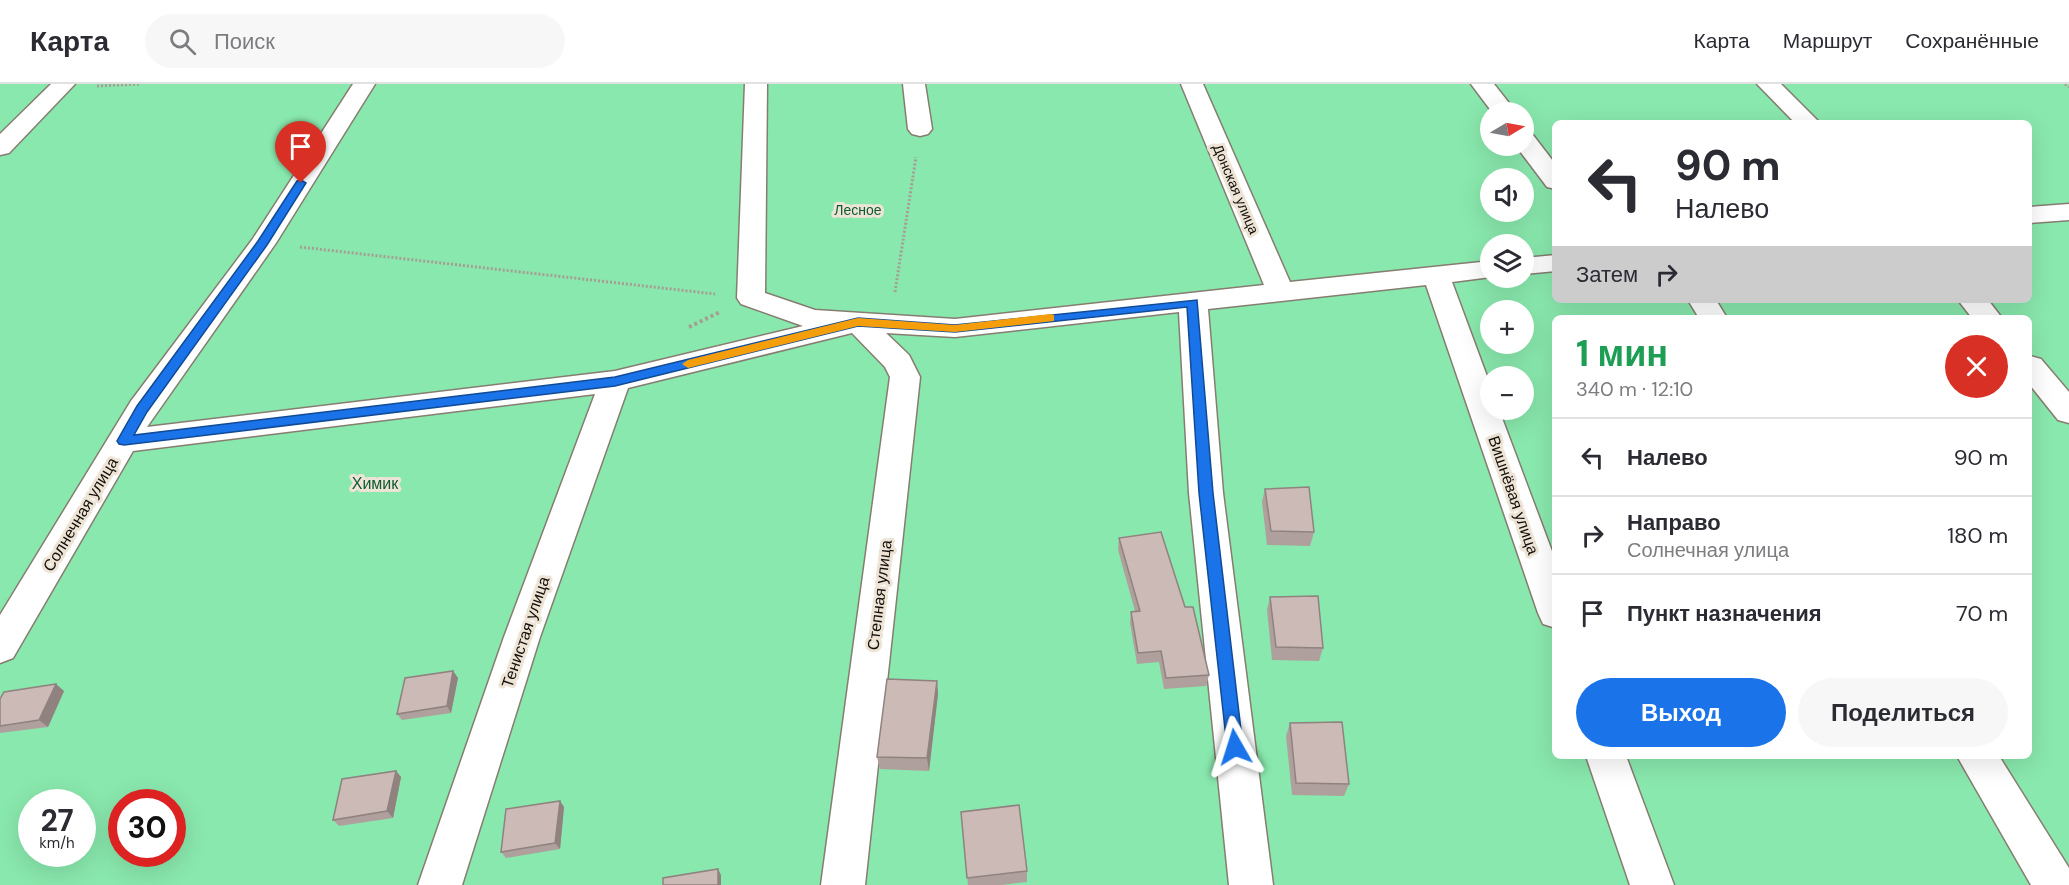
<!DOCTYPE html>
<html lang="ru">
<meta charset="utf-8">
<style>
:root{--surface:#fff;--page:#f7f7f7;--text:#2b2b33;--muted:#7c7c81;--line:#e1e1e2;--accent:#1a73e8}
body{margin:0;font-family:"DM Sans",sans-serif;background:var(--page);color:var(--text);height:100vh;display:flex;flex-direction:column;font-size:22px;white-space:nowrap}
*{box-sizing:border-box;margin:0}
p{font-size:20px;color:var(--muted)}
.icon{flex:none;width:33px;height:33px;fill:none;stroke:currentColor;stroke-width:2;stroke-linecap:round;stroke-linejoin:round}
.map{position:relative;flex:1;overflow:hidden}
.details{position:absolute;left:1552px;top:231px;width:480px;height:444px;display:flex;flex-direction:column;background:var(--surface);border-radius:9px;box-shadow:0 6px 24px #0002}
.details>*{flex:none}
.hud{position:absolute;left:1552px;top:36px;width:480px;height:183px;border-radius:9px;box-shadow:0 6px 24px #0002;background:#fff;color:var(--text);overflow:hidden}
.needle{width:39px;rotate:80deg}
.controls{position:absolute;left:1480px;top:18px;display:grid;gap:12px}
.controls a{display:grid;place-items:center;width:54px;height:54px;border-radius:50%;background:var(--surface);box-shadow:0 6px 24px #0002;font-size:30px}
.speed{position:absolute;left:18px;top:705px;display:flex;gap:12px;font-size:30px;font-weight:700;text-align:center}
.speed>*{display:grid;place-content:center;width:78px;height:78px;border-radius:50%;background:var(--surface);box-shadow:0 6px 24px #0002;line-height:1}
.speed small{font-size:15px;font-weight:400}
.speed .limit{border:9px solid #d22;background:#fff;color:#111}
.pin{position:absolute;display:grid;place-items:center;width:51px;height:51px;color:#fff;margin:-62px -26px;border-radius:50% 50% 50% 0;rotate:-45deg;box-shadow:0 0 6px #0007}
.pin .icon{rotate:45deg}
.me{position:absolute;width:66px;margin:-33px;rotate:354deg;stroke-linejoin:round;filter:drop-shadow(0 0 4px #0008)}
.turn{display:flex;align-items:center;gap:21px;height:126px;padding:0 24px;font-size:27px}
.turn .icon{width:78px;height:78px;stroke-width:2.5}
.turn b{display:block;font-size:42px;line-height:51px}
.then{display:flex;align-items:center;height:57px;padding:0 24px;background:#0003;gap:12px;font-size:22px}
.round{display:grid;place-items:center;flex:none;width:63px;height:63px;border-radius:32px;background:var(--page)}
.head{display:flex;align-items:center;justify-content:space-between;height:102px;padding:0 24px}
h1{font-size:36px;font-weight:700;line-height:45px;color:#1e9e55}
.action{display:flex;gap:12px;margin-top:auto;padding:12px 24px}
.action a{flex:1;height:69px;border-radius:36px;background:var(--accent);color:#fff;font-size:24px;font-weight:700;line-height:69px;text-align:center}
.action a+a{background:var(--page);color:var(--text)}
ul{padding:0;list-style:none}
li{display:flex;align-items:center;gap:18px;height:78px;padding:0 24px;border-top:2px solid var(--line)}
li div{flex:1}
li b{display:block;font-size:22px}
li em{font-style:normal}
header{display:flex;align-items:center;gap:36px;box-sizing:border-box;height:84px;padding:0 30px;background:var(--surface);border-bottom:2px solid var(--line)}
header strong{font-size:28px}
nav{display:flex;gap:33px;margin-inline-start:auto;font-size:21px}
.search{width:420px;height:54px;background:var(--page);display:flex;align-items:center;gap:15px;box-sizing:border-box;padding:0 21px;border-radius:33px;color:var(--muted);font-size:22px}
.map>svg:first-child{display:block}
</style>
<header>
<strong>Карта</strong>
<div class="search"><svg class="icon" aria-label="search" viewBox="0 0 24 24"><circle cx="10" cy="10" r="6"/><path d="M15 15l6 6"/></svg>Поиск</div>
<nav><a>Карта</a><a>Маршрут</a><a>Сохранённые</a></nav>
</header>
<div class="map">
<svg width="2069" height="801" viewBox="0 0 2069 801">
<rect width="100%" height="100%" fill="#eee4d6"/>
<path fill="#89e8ad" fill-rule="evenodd" d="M0 0H2069V801H0ZM1491 28H1524V62H1491ZM1556 39H2030V216H1556ZM1491 94H1524V128H1491ZM1491 160H1524V194H1491ZM1491 226H1524V260H1491ZM1556 234H2030V672H1556ZM1491 292H1524V326H1491ZM32 718H82V770H32ZM122 718H172V770H122Z"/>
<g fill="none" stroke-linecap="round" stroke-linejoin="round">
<defs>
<g id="street">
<path d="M51 0H75L9 69 0 71V50Z"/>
<path d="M353 0H375L276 159 147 343 615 287 803 242 741 220 737 214 745 0H767L765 209 815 226 955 235 1264 201 1181 0H1203L1290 198 1491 177V193L1452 198 1491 303V326H1499L1556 478V544L1543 540 1538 529 1426 201 1208 225 1223 409 1273 801H1229L1189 409 1179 228 955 253 886 249 909 271 920 293 865 801H821L890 293 885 283 852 249 628 304 540 553 462 801H418L504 553 595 310 133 367 13 574 0 579V531L131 317 252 156Z"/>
<path d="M903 0H925L932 45 928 50 920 52 912 50 908 45Z"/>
<path d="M1471 0H1494L1516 28H1492Z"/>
<path d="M1757 0H1781L1820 39H1795Z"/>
<path d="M1524 49 1533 51 1556 81V105L1547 103 1516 62H1524Z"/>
<path d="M2069 120V136L2030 139V123Z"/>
<path d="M1556 171V187L1524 190V174Z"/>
<path d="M1688 216H1716L1727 234H1699Z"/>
<path d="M1958 216H1988L2002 234H1972Z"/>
<path d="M2030 272 2041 275 2069 308V339L2058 336 2030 301Z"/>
<path d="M1586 672H1626L1674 801H1630Z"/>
<path d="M1957 672H1999L2069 784V801H2031Z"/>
</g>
</defs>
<use href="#street" stroke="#867d71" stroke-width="3"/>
<g stroke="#a69e93" stroke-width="3" stroke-dasharray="2 2" stroke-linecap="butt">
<path d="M2065 0 2069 3"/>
<path d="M97 2 141 0"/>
<path d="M300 163 715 210"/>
<path d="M895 208 916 73"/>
</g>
<path stroke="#a69e93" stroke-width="4" stroke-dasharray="3 3" stroke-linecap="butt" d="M689 243 720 228"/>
<use href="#street" fill="#fff" fill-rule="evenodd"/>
</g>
<g fill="#afa09d">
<path d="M1265 405 1314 448 1310 462 1267 461 1262 418Z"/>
<path d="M1119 454 1185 523 1209 591 1206 602 1164 605 1159 578 1137 580 1130 539 1131 528 1135 527 1118 466Z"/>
<path d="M1270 513 1323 564 1319 577 1272 576 1267 526Z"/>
<path d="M453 587 458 594 451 629 402 636 397 630Z"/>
<path d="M937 597 938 610 929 687 880 685 877 673Z"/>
<path d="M64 607 48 643 0 649V615Z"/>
<path d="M1290 639 1349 700 1344 712 1292 711 1286 652Z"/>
<path d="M396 687 401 693 393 734 339 742 333 736Z"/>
<path d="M560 717 564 723 560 765 506 774 501 768Z"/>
<path d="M961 728 1027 787V798L1002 801H968Z"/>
</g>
<g fill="#8f827f">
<path d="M453 587 458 594 451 629 447 622Z"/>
<path d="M937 597 938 610 929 687 927 674Z"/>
<path d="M56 600 64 607 48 643 39 636Z"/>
<path d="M396 687 401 693 393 734 387 727Z"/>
<path d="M560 717 564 723 560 765 555 759Z"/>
<path d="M718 785 721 791V801H718Z"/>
</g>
<g fill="#ccbab6" stroke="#8f827f" stroke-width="1.5">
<path d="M1309 403 1314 448 1271 447 1265 405Z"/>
<path d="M1161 448 1185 523H1193L1209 591 1166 594 1161 567 1138 569 1131 528 1140 527 1119 454Z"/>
<path d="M1318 512 1323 564 1276 563 1270 513Z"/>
<path d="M453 587 447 622 397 630 405 594Z"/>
<path d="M887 595 937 597 927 674 877 673Z"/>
<path d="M56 600 39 636 0 642V615L4 608Z"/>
<path d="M1342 638 1349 700 1296 699 1290 639Z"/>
<path d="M396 687 387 727 333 736 342 695Z"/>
<path d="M560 717 555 759 501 768 506 725Z"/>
<path d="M1019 721 1027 787 967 794 961 728Z"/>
<path d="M718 785V801H663V794Z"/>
</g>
<path fill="#1a73e8" stroke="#114b97" stroke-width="1.5" d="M301 96 306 99 267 161 147 328 134 351 615 293 858 234 955 241 1197 216 1213 409 1243 663 1241 668 1235 670 1229 668 1227 663 1199 409 1187 223 955 248 858 242 615 302 124 361 119 360 117 357 137 322 258 157 297 97Z"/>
<path fill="#f59e0b" d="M1050 230 1054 231V237L955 248 858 242 688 284 682 280 688 276 858 234 955 241Z"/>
<g text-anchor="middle" stroke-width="6" stroke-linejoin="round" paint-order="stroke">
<g font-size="14" fill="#130f0b" stroke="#eee4d6">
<text transform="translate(1236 105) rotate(67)" y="5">Донская улица</text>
</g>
<g font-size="14" fill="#0f5a34" stroke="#eee4d6">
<text x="858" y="131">Лесное</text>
</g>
<g font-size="16" fill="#0f5a34" stroke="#eee4d6">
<text x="375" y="405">Химик</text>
</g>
<g font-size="16" fill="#130f0b" stroke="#eee4d6">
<text transform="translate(1514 411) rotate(71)" y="6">Вишнёвая улица</text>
<text transform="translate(80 430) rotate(-59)" y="6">Солнечная улица</text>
<text transform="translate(879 511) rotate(-83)" y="6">Степная улица</text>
<text transform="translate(525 548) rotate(-71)" y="6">Тенистая улица</text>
</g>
</g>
</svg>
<div class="controls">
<a><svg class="needle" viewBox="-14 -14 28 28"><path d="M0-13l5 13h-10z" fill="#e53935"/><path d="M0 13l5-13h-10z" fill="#7c7c81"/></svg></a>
<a><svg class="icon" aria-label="sound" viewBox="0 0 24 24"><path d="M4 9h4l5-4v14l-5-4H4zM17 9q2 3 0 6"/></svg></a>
<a><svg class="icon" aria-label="layers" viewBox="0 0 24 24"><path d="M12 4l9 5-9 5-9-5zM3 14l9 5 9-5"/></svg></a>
<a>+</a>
<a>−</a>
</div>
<div class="speed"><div>27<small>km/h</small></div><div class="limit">30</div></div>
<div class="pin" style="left:301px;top:99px;background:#d93025"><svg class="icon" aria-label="arrive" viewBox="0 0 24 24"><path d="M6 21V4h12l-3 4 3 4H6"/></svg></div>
<svg class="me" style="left:1235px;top:663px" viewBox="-20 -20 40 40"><path d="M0-17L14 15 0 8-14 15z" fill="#1a73e8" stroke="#fff" stroke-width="4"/></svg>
<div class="hud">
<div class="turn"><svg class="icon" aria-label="left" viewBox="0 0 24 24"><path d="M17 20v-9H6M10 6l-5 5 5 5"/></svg><div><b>90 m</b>Налево</div></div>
<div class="then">Затем<svg class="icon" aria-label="right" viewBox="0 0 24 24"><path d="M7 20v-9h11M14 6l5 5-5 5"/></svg></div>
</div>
<section class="details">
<div class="head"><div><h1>1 мин</h1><p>340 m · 12:10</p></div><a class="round" style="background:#d93025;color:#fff"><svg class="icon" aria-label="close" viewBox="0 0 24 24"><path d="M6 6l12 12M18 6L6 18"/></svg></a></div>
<ul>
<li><svg class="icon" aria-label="left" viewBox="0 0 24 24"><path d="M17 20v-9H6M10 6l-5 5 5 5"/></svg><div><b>Налево</b></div><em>90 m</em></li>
<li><svg class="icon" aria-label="right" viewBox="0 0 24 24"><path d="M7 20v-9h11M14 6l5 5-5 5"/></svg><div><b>Направо</b><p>Солнечная улица</p></div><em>180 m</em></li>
<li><svg class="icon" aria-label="arrive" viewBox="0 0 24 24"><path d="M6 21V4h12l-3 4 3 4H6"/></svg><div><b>Пункт назначения</b></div><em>70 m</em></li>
</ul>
<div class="action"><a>Выход</a><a>Поделиться</a></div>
</section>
</div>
